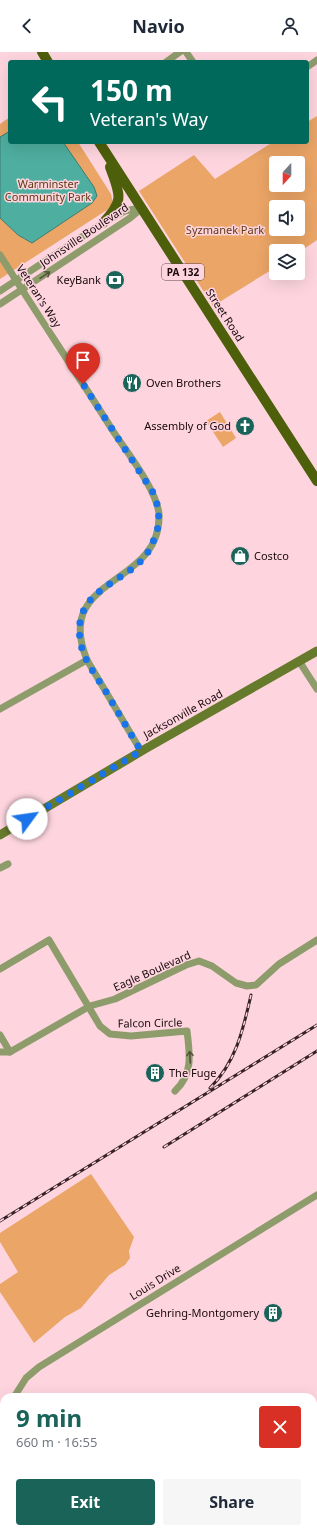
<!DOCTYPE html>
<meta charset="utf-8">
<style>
:root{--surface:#fff;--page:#f6f6f7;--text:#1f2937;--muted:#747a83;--accent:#196359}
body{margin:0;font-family:"Noto Sans",sans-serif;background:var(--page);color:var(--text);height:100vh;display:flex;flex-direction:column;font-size:15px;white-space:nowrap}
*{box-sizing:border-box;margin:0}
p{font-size:13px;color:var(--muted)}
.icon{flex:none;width:22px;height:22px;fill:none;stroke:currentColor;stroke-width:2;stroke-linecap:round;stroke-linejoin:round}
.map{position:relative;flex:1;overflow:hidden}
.drawer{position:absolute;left:0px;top:1341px;width:317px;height:140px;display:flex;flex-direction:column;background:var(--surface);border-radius:12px 12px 0 0;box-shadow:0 4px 16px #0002}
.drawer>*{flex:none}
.banner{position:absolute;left:8px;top:8px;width:301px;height:84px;border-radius:4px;box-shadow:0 4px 16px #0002;background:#00695c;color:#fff;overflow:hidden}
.needle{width:26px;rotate:201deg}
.controls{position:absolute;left:269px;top:104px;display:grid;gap:8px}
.controls a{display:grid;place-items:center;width:36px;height:36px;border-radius:4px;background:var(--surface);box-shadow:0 4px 16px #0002;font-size:20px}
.pin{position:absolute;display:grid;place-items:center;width:34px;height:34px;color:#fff;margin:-41px -17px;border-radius:50% 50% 50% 0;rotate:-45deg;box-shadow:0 0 4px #0007}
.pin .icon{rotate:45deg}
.me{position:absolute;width:44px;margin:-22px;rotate:59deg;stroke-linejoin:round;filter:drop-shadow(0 0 3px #0008)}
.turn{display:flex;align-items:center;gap:14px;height:84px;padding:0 16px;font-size:18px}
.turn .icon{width:52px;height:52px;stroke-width:2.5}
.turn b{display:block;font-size:28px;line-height:34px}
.round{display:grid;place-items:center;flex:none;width:42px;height:42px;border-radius:4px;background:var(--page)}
.headline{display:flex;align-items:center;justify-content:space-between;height:68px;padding:0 16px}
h1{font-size:24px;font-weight:700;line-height:30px;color:var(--accent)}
.primary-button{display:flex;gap:8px;margin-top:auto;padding:8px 16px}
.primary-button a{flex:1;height:46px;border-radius:4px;background:var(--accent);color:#fff;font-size:16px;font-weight:700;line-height:46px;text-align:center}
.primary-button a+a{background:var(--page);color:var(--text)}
header{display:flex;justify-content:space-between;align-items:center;height:52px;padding:0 16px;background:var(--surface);font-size:18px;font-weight:700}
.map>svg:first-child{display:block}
</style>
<header><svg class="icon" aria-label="back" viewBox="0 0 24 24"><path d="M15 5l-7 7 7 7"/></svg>Navio<svg class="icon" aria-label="person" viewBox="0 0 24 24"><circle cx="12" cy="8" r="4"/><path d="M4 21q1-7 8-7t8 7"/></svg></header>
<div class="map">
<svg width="317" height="1481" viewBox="0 0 317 1481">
<rect width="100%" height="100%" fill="#fed5df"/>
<g fill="#eba566" fill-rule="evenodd">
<path d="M317 64V188L298 201V199H276V215L213 254 139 139 194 103 215 127 273 90H307V70ZM276 111H298V133H276ZM276 155H298V177H276Z"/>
<path d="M10 65V90H78L111 142 113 151 107 158 0 227V72Z"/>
<path d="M220 360 236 386 223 395 206 369Z"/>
<path d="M91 1122 134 1185 129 1199 130 1206 125 1213 109 1223 81 1256 65 1265 34 1291 0 1240V1232L18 1220 0 1190V1181Z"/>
<path d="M205 1477H256V1481H198Z"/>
</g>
<path fill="#4eae9f" stroke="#3e7c73" d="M10 79V90H63L94 135 97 144 92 151 32 191 18 183 0 166V85Z"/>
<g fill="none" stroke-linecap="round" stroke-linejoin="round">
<g stroke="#8e9c6c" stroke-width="7">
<path d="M186 0 193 10"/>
<path d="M166 10 180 0"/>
<path d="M307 15 317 8"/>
<path d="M0 203C37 262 76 320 113 379 126 399 158 439 159 463 161 536 52 523 87 608L141 699"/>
<path d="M0 239 103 171 125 159 140 156"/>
<path d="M0 252 130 166 142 156"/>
<path d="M299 609 317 637"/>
<path d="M0 657 87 608"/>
<path d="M0 816 8 812"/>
<path d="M0 917 49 888 100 974 110 982 131 984 187 979C190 1003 193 1022 175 1039"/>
<path d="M0 983 10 1000"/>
<path d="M0 1000H10L90 954 115 947 186 913 199 909 212 914 236 931 247 934 256 933 279 912 317 888"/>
<path d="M14 1345 26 1326 39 1315 317 1143"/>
<path d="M0 1381 4 1369"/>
<path d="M313 1405 317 1402"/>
<path d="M260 1477 261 1481"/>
</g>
<path stroke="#667a2c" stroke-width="9" d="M0 783 145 697 317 599"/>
<g stroke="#4d5f0a" stroke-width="10">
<path d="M42 0 48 10"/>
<path d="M99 90 317 429"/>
<path d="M103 171C125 148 120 143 110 115"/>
</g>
<defs>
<g id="rail">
<path d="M210 1036C236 1010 243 978 251 943"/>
<path d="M164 1095 317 999"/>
<path d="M0 1169 317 973"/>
</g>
</defs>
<use href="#rail" stroke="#372228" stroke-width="3"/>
<use href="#rail" stroke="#fed5df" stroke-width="1.5" stroke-dasharray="4.5" stroke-linecap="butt"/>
</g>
<defs><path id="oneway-shaft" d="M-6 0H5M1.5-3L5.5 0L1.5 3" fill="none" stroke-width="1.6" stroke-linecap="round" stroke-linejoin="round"/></defs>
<g stroke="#54523c">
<use href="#oneway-shaft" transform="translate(45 223) rotate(-34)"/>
<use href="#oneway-shaft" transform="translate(190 1005) rotate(-93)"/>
</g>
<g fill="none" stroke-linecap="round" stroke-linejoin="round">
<path stroke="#1a73e8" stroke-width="7" stroke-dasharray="0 12.6" d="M27 767 141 699C129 679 117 659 105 638 95 622 82 606 80 587 74 541 115 534 140 510 147 503 152 494 155 484 161 471 159 456 154 442L83 332"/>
</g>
<defs>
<symbol id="bank-disc" viewBox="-11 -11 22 22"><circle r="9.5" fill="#196359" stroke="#fed5df"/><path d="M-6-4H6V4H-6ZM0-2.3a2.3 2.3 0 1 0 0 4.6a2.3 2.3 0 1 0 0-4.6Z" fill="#fff"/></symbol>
<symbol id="restaurant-disc" viewBox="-11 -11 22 22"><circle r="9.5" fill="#196359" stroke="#fed5df"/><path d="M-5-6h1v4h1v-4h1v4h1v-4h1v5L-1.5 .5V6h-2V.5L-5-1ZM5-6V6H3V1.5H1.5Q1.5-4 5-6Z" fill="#fff"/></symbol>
<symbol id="church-disc" viewBox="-11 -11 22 22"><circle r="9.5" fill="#196359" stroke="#fed5df"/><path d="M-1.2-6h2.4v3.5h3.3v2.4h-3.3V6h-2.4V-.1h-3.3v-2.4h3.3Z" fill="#fff"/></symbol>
<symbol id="shop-disc" viewBox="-11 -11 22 22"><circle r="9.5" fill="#196359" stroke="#fed5df"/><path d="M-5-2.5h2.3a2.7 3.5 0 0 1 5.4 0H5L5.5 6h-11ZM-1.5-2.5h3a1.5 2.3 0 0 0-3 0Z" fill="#fff"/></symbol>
<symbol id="building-disc" viewBox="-11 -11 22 22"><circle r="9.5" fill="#196359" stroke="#fed5df"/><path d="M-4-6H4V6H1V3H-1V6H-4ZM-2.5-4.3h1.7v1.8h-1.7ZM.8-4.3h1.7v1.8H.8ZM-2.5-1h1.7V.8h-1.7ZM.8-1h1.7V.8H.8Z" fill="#fff"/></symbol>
</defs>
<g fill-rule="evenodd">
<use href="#bank-disc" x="104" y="217" width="22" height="22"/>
<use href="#restaurant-disc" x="121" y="320" width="22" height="22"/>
<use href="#church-disc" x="234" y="363" width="22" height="22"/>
<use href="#shop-disc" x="229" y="493" width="22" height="22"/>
<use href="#building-disc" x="144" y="1010" width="22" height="22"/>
<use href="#building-disc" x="262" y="1250" width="22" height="22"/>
</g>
<g text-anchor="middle" stroke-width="3" stroke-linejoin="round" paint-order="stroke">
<rect fill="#fed5df" stroke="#5e464c" stroke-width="1" x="162" y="212" width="42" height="16" rx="3"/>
<g font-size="10" font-weight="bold" fill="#19080d">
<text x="183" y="224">PA 132</text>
</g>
<g font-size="11" fill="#5e3812" stroke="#fed5df">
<text x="48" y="136">Warminster<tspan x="48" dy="13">Community Park</tspan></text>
<text x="225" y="182">Syzmanek Park</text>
</g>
<g font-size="11" fill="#19080d" stroke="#fed5df">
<text transform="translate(84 183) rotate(-34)" y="4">Johnsville Boulevard</text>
<text transform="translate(39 244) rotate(57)" y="4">Veteran's Way</text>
<text transform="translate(225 263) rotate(57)" y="4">Street Road</text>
<text transform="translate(183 662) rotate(-29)" y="4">Jacksonville Road</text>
<text transform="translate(152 919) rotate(-24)" y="4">Eagle Boulevard</text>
<text transform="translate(150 971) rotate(-1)" y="4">Falcon Circle</text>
<text transform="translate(155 1230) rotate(-32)" y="4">Louis Drive</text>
</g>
<g font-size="11" fill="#19080d" stroke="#fed5df" text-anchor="end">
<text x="101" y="232">KeyBank</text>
<text x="146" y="335" text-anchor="start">Oven Brothers</text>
<text x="231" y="378">Assembly of God</text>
<text x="254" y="508" text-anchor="start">Costco</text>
<text x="169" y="1025" text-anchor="start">The Fuge</text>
<text x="259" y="1265">Gehring-Montgomery</text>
</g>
</g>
</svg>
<div class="controls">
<a><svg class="needle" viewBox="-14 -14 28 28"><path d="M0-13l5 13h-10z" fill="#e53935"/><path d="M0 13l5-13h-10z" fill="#747a83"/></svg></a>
<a><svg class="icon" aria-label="sound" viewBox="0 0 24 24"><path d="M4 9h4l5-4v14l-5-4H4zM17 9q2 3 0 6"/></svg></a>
<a><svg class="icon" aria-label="layers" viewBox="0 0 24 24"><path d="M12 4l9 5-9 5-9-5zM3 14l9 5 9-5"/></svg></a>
</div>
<div class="pin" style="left:83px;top:332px;background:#d93025"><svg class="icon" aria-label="arrive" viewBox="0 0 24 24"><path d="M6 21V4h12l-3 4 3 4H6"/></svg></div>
<svg class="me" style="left:27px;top:767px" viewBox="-20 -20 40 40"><circle r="19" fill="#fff"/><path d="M0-13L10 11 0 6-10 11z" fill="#1a73e8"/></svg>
<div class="banner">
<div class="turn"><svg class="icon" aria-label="left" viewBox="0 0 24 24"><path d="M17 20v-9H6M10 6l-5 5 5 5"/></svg><div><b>150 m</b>Veteran's Way</div></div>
</div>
<section class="drawer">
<div class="headline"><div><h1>9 min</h1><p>660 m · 16:55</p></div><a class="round" style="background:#d93025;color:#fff"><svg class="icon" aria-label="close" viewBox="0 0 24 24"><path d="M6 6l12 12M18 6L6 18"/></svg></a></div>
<div class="primary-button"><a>Exit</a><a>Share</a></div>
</section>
</div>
